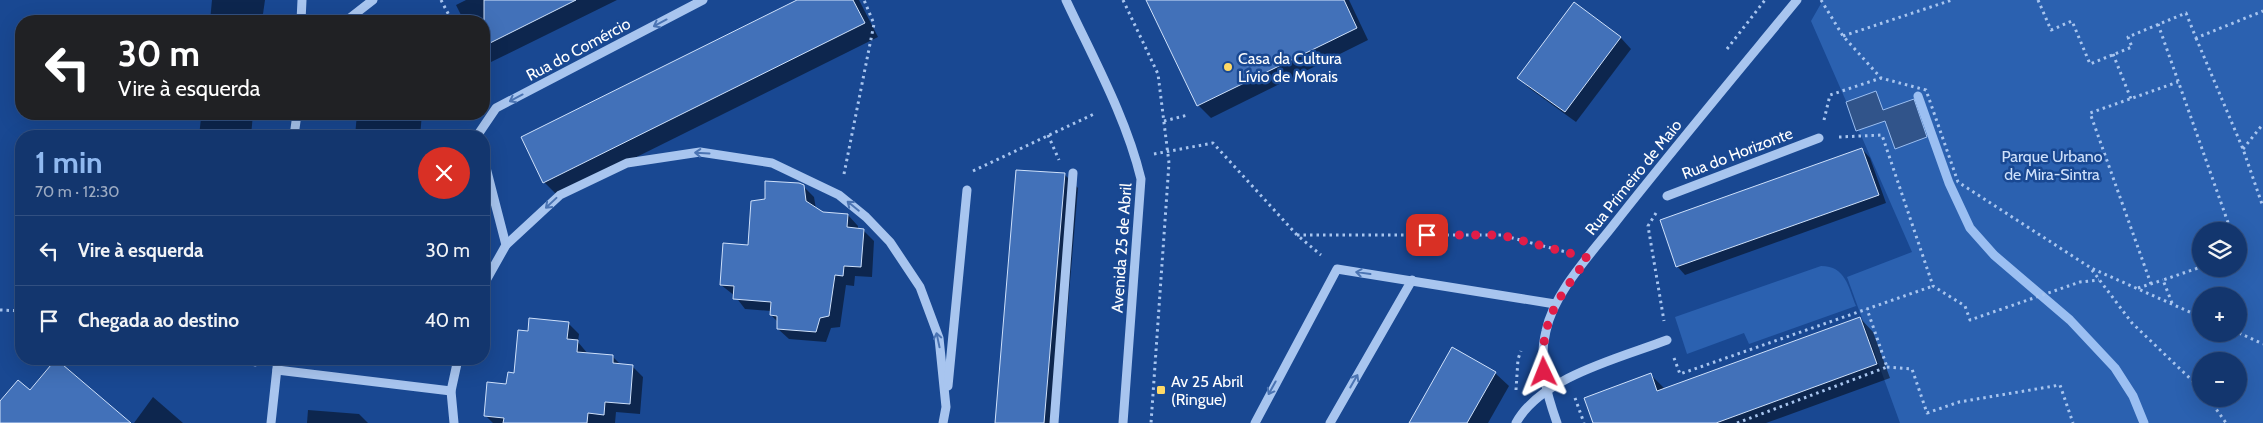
<!DOCTYPE html>
<html lang="pt">
<meta charset="utf-8">
<style>
:root{--surface:#13366e;--page:#204176;--text:#f1f3f6;--muted:#9dabc2;--line:#325081;--accent:#90b9f0}
body{margin:0;font-family:Cabin,sans-serif;background:var(--page);color:var(--text);height:100vh;display:flex;flex-direction:column;font-size:19px;white-space:nowrap}
*{box-sizing:border-box;margin:0}
p{font-size:16px;color:var(--muted)}
.icon{flex:none;width:28px;height:28px;fill:none;stroke:currentColor;stroke-width:2;stroke-linecap:round;stroke-linejoin:round}
.map{position:relative;flex:1;overflow:hidden}
.details{position:absolute;left:15px;top:130px;width:475px;height:235px;display:flex;flex-direction:column;background:var(--surface);border-radius:20px;box-shadow:0 5px 20px #0002,0 0 0 1px var(--line)}
.details>*{flex:none}
.hud{position:absolute;left:15px;top:15px;width:475px;height:105px;border-radius:20px;box-shadow:0 5px 20px #0002,0 0 0 1px var(--line);background:#202124;color:#fff;overflow:hidden}
.controls{position:absolute;left:2192px;top:222px;display:grid;gap:10px}
.controls a{display:grid;place-items:center;width:55px;height:55px;border-radius:50%;background:var(--surface);box-shadow:0 5px 20px #0002,0 0 0 1px var(--line);font-size:25px}
.pin{position:absolute;display:grid;place-items:center;width:42px;height:42px;color:#fff;margin:-21px;border-radius:10px;box-shadow:0 2px 8px #0006}
.me{position:absolute;width:55px;margin:-28px;rotate:358deg;stroke-linejoin:round;filter:drop-shadow(0 0 4px #0008)}
.turn{display:flex;align-items:center;gap:18px;height:105px;padding:0 20px;font-size:22px}
.turn .icon{width:65px;height:65px;stroke-width:2.5}
.turn b{display:block;font-size:35px;line-height:42px}
.round{display:grid;place-items:center;flex:none;width:52px;height:52px;border-radius:26px;background:var(--page)}
.head{display:flex;align-items:center;justify-content:space-between;height:85px;padding:0 20px}
h1{font-size:30px;font-weight:700;line-height:38px;color:var(--accent)}
ul{padding:0;list-style:none}
li{display:flex;align-items:center;gap:15px;height:70px;padding:0 20px;border-top:1px solid var(--line)}
li div{flex:1}
li b{display:block;font-size:19px}
li em{font-style:normal}
.map>svg:first-child{display:block}
</style>
<div class="map">
<svg width="2263" height="423" viewBox="0 0 2263 423">
<rect width="100%" height="100%" fill="#194892"/>
<g fill="#2b61b0" fill-rule="evenodd">
<path d="M1823 0H2263V423H1900L1847 277 1912 252 1811 21ZM2201 231H2239V269H2201ZM2201 296H2239V334H2201ZM2201 361H2239V399H2201Z"/>
<path d="M1821 266C1846 266 1848 287 1856 306L1749 344 1744 333 1687 354 1675 317Z"/>
</g>
<path fill="#31548a" stroke="#9bbff2" d="M1876 91 1883 110 1914 99 1927 137 1895 149 1885 121 1856 131 1846 102Z"/>
<g fill="#0007">
<path d="M212 0H265L262 21H210Z"/>
<path d="M466 0H617L491 62 484 55V21H464L456 5Z"/>
<path d="M800 0H859L878 37 558 196 544 182Z"/>
<path d="M1147 0H1349L1368 40 1211 118 1198 105Z"/>
<path d="M1574 4 1621 38 1631 49 1576 122 1529 88 1518 77Z"/>
<path d="M199 114H253L251 136H199L201 118Z"/>
<path d="M357 114H422L420 136H355Z"/>
<path d="M1862 149 1870 158 1886 203 1685 275 1677 266Z"/>
<path d="M1064 174 1078 188 1058 423H996Z"/>
<path d="M803 186 814 197 816 209 822 214 848 215 858 226V230H863L874 241 872 277 855 276 854 286 846 285 840 327 831 328 826 342 789 339 778 329V322L771 315V311L745 309 735 296 721 285 749 246 766 200Z"/>
<path d="M1860 318 1873 332 1890 378 1766 423H1595L1651 375 1665 389Z"/>
<path d="M568 323 579 334 578 342 588 354 613 357 621 365 632 366 643 377 640 414 616 412 615 423H493L486 416 515 374 529 333Z"/>
<path d="M1495 373 1509 386 1488 423H1410Z"/>
<path d="M153 397 183 423H134Z"/>
<path d="M308 410 359 414 368 423H307Z"/>
</g>
<g fill="none" stroke-linecap="round" stroke-linejoin="round">
<path stroke="#9bbff2" stroke-width="9" d="M1918 96 1949 183 1970 228 1994 255 2070 320 2115 368 2133 396 2144 423"/>
</g>
<g fill="#4271b9" stroke="#cfe1fb">
<path d="M484 0H576L484 46Z"/>
<path d="M797 0H853L865 23 543 183 521 137Z"/>
<path d="M1146 0H1344L1357 28 1197 106Z"/>
<path d="M1574 2 1621 37 1565 112 1517 78Z"/>
<path d="M1862 148 1879 195 1676 267 1660 220Z"/>
<path d="M1016 170 1065 173 1044 423H995Z"/>
<path d="M765 181 799 183 804 185 806 201 823 212 848 214 847 227 864 229 861 267 844 266 843 276 835 275 829 316 820 318 816 332 777 329V316L770 315 771 302 733 299 734 286 720 285 723 243 748 245 751 201 765 199Z"/>
<path d="M1860 317 1877 364 1716 423H1593L1584 398 1651 373 1657 391Z"/>
<path d="M529 318 569 322 567 339 578 340 577 352 613 355V363L633 365 630 404 605 402 604 415 588 413 587 423H503L504 418 484 416 487 382 506 384 508 372 514 373 518 330 528 331Z"/>
<path d="M1452 347 1496 372 1467 423H1409Z"/>
<path d="M56 359 131 423H0V401L18 380 30 390Z"/>
</g>
<g fill="none" stroke-linecap="round" stroke-linejoin="round">
<g stroke="#a8c5ef" stroke-width="3" stroke-dasharray="2.5 4" stroke-linecap="butt">
<path d="M441 0 452 21"/>
<path d="M1123 0 1158 74 1169 163 1151 423"/>
<path d="M1821 0 1843 36 1881 78 1926 90 1958 182 2091 268 2201 317"/>
<path d="M2038 0 2051 30 2072 21 2090 64 2132 47 2128 37 2186 13 2196 38 2263 11"/>
<path d="M2158 24 2231 231"/>
<path d="M1843 36 1952 0"/>
<path d="M2196 38 2243 149 2263 207"/>
<path d="M1727 49 1765 0"/>
<path d="M2113 54 2131 99"/>
<path d="M1824 120 1830 95 1881 78"/>
<path d="M1164 121 1188 115"/>
<path d="M1048 135 1059 160"/>
<path d="M1839 137 1882 135 1933 286 1965 306 1970 320 2080 282 2099 280"/>
<path d="M2243 149 2263 124"/>
<path d="M1154 154 1213 143 1297 235 1321 255"/>
<path d="M973 171 1096 113"/>
<path d="M844 174 874 24 864 0"/>
<path d="M1656 213 1648 226 1664 321"/>
<path d="M1297 235H1501L1566 252"/>
<path d="M2239 252V253"/>
<path d="M2092 270 2132 323 2201 389"/>
<path d="M2151 284 2090 113 2178 82"/>
<path d="M2138 288 2163 280"/>
<path d="M2172 303 2163 280 2201 267"/>
<path d="M0 310 21 311"/>
<path d="M2239 333 2263 344"/>
<path d="M1674 358 1680 374 1933 286"/>
<path d="M163 359 257 365"/>
<path d="M1887 367 1912 369 1927 413 1959 402 2060 385 2073 423"/>
<path d="M1516 390 1518 359 1521 351"/>
<path d="M1575 398 1584 423"/>
<path d="M2209 399 2226 423"/>
<path d="M1737 423 1887 367 1867 309"/>
</g>
<g stroke="#a8c5ef" stroke-width="9">
<path d="M1066 0C1093 58 1126 117 1141 179L1123 423"/>
<path d="M301 21 302 0"/>
<path d="M346 21 373 0"/>
<path d="M294 136 297 114"/>
<path d="M477 136 496 108 703 0"/>
<path d="M484 160 506 245"/>
<path d="M1667 196 1819 138"/>
<path d="M484 284 506 245 560 195 627 163 700 152 772 163 839 195 866 217 890 242 920 287 939 338 946 407 943 423"/>
<path d="M277 370 451 391"/>
<path d="M948 386 967 190"/>
<path d="M271 423 278 359"/>
<path d="M454 423 451 391 458 359"/>
<path d="M1054 423 1073 173"/>
<path d="M1255 423 1337 269 1555 304"/>
<path d="M1330 423 1412 280"/>
<path d="M1516 423C1541 377 1620 358 1667 340"/>
<path d="M1557 423C1546 392 1538 363 1546 331 1554 292 1591 254 1615 223 1674 148 1736 74 1797 0"/>
</g>
</g>
<defs><path id="oneway-shaft" d="M-6 0H5M1.5-3L5.5 0L1.5 3" fill="none" stroke-width="1.6" stroke-linecap="round" stroke-linejoin="round" transform="scale(1.25)"/></defs>
<g stroke="#4b74b3">
<use href="#oneway-shaft" transform="translate(660 23) rotate(152)"/>
<use href="#oneway-shaft" transform="translate(516 98) rotate(152)"/>
<use href="#oneway-shaft" transform="translate(702 153) rotate(-177)"/>
<use href="#oneway-shaft" transform="translate(551 203) rotate(137)"/>
<use href="#oneway-shaft" transform="translate(853 206) rotate(-141)"/>
<use href="#oneway-shaft" transform="translate(1363 273) rotate(-172)"/>
<use href="#oneway-shaft" transform="translate(938 340) rotate(-102)"/>
<use href="#oneway-shaft" transform="translate(1354 381) rotate(-60)"/>
<use href="#oneway-shaft" transform="translate(1272 388) rotate(119)"/>
</g>
<g fill="none" stroke-linecap="round" stroke-linejoin="round">
<path stroke="#e11d48" stroke-width="9" stroke-dasharray="0 16.2" d="M1427 235H1501L1588 258C1559 297 1539 321 1544 372"/>
</g>
<g fill="#ffd966" stroke="#194892" stroke-width="2">
<circle cx="1228" cy="67" r="5"/>
<rect x="1156" y="385" width="10" height="10" rx="2.5"/>
</g>
<g text-anchor="middle" stroke-width="5" stroke-linejoin="round" paint-order="stroke">
<g font-size="16" fill="#fff" stroke="#194892">
<text transform="translate(578 49) rotate(-28)" y="6">Rua do Comércio</text>
<text transform="translate(1737 153) rotate(-21)" y="6">Rua do Horizonte</text>
<text transform="translate(1633 177) rotate(-51)" y="6">Rua Primeiro de Maio</text>
<text transform="translate(1121 248) rotate(-86)" y="6">Avenida 25 de Abril</text>
</g>
<g font-size="16" fill="#fff" stroke="#194892" text-anchor="start">
<text x="1238" y="64">Casa da Cultura<tspan x="1238" dy="18">Lívio de Morais</tspan></text>
<text x="1171" y="387">Av 25 Abril<tspan x="1171" dy="18">(Ringue)</tspan></text>
</g>
<g font-size="16" fill="#cfe1fb" stroke="#194892">
<text x="2052" y="162">Parque Urbano<tspan x="2052" dy="18">de Mira-Sintra</tspan></text>
</g>
</g>
</svg>
<div class="controls">
<a><svg class="icon" aria-label="layers" viewBox="0 0 24 24"><path d="M12 4l9 5-9 5-9-5zM3 14l9 5 9-5"/></svg></a>
<a>+</a>
<a>−</a>
</div>
<div class="pin" style="left:1427px;top:235px;background:#d93025"><svg class="icon" aria-label="arrive" viewBox="0 0 24 24"><path d="M6 21V4h12l-3 4 3 4H6"/></svg></div>
<svg class="me" style="left:1544px;top:372px" viewBox="-20 -20 40 40"><path d="M0-17L14 15 0 8-14 15z" fill="#e11d48" stroke="#fff" stroke-width="4"/></svg>
<div class="hud">
<div class="turn"><svg class="icon" aria-label="left" viewBox="0 0 24 24"><path d="M17 20v-9H6M10 6l-5 5 5 5"/></svg><div><b>30 m</b>Vire à esquerda</div></div>
</div>
<section class="details">
<div class="head"><div><h1>1 min</h1><p>70 m · 12:30</p></div><a class="round" style="background:#d93025;color:#fff"><svg class="icon" aria-label="close" viewBox="0 0 24 24"><path d="M6 6l12 12M18 6L6 18"/></svg></a></div>
<ul>
<li><svg class="icon" aria-label="left" viewBox="0 0 24 24"><path d="M17 20v-9H6M10 6l-5 5 5 5"/></svg><div><b>Vire à esquerda</b></div><em>30 m</em></li>
<li><svg class="icon" aria-label="arrive" viewBox="0 0 24 24"><path d="M6 21V4h12l-3 4 3 4H6"/></svg><div><b>Chegada ao destino</b></div><em>40 m</em></li>
</ul>
</section>
</div>
